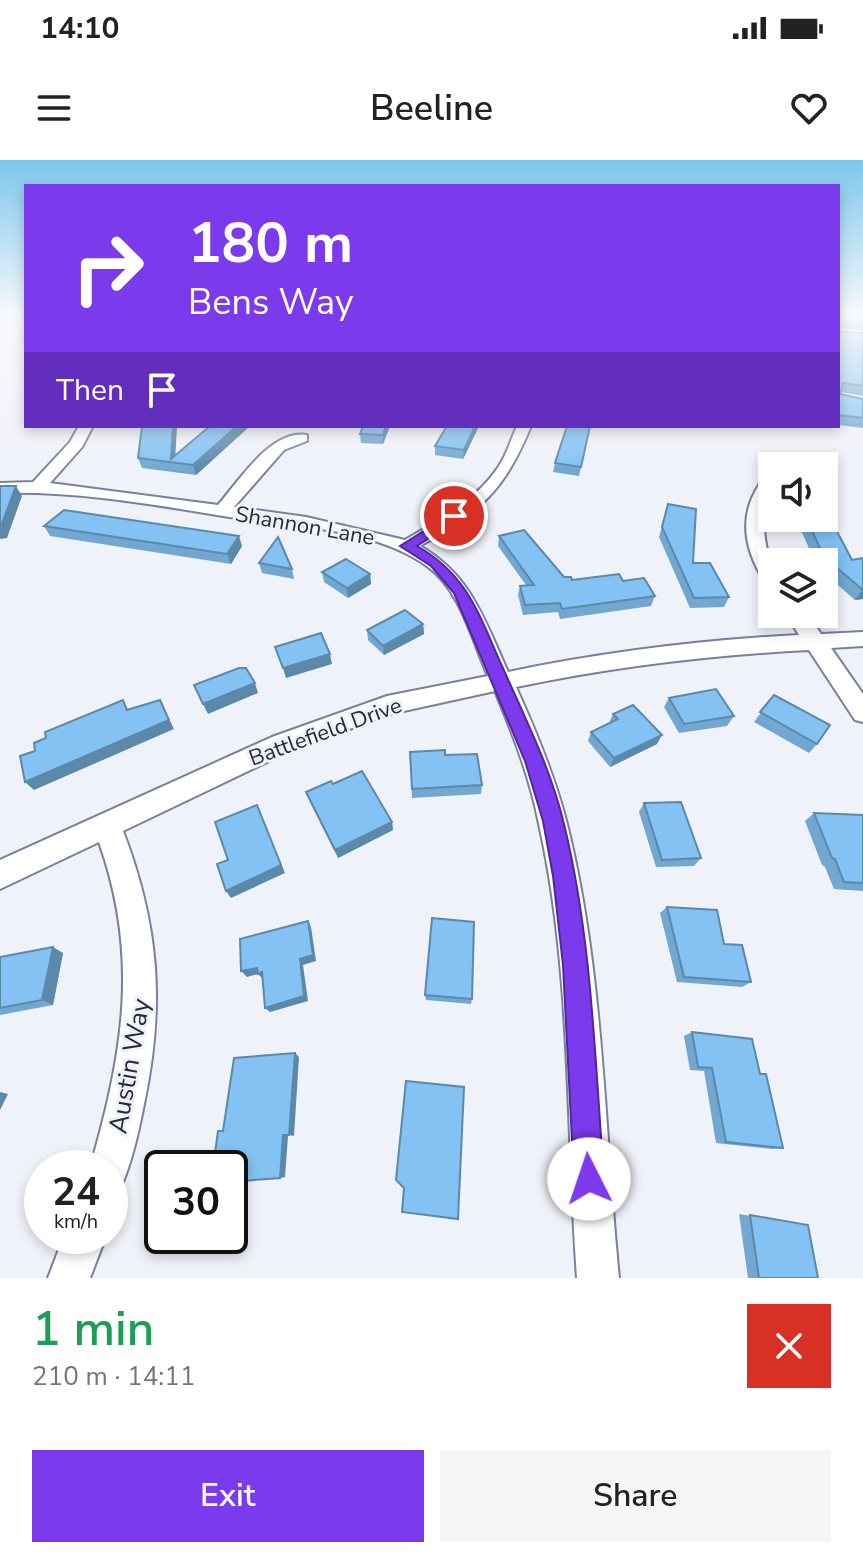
<!DOCTYPE html>
<meta charset="utf-8">
<style>
:root{--surface:#fff;--page:#f6f6f6;--text:#222;--muted:#767676;--accent:#7c3aed}
body{margin:0;font-family:"Nunito Sans",sans-serif;background:var(--page);color:var(--text);height:100vh;display:flex;flex-direction:column;font-size:30px;white-space:nowrap}
*{box-sizing:border-box;margin:0}
p{font-size:26px;color:var(--muted)}
.icon{flex:none;width:44px;height:44px;fill:none;stroke:currentColor;stroke-width:2;stroke-linecap:round;stroke-linejoin:round}
.map{position:relative;height:1118px;overflow:hidden}
.drawer{display:flex;flex-direction:column;background:var(--surface);flex:1}
.drawer>*{flex:none}
.top-card{position:absolute;left:24px;top:24px;width:816px;height:244px;border-radius:0px;box-shadow:0 4px 12px #0003;background:#7c3aed;color:#fff;overflow:hidden}
.fabs{position:absolute;left:758px;top:292px;display:grid;gap:16px}
.fabs a{display:grid;place-items:center;width:80px;height:80px;border-radius:0px;background:var(--surface);box-shadow:0 4px 12px #0003;font-size:40px}
.speed{position:absolute;left:24px;top:990px;display:flex;gap:16px;font-size:40px;font-weight:700;text-align:center}
.speed>*{display:grid;place-content:center;width:104px;height:104px;border-radius:50%;background:var(--surface);box-shadow:0 4px 12px #0003;line-height:1}
.speed small{font-size:20px;font-weight:400}
.speed .limit{border:4px solid #111;border-radius:12px;background:#fff;color:#111}
.pin{position:absolute;display:grid;place-items:center;width:68px;height:68px;color:#fff;margin:-34px;border:4px solid #fff;border-radius:50%;box-shadow:0 2px 8px #0007}
.me{position:absolute;width:88px;margin:-44px;rotate:356deg;stroke-linejoin:round;filter:drop-shadow(0 0 6px #0008)}
.turn{display:flex;align-items:center;gap:28px;height:168px;padding:0 32px;font-size:36px}
.turn .icon{width:104px;height:104px;stroke-width:2.5}
.turn b{display:block;font-size:56px;line-height:68px}
.then{display:flex;align-items:center;height:76px;padding:0 32px;background:#0003;gap:16px;font-size:30px}
.round{display:grid;place-items:center;flex:none;width:84px;height:84px;border-radius:0px;background:var(--page)}
.overview{display:flex;align-items:center;justify-content:space-between;height:136px;padding:0 32px}
h1{font-size:48px;font-weight:600;line-height:60px;color:#1e9e55}
.button{display:flex;gap:16px;margin-top:auto;padding:16px 32px}
.button a{flex:1;height:92px;border-radius:0px;background:var(--accent);color:#fff;font-size:32px;font-weight:600;line-height:92px;text-align:center}
.button a+a{background:var(--page);color:var(--text)}
.status{display:flex;justify-content:space-between;align-items:center;height:56px;padding:0 40px;background:var(--surface);direction:ltr}
.status svg{height:22px;fill:currentColor}
header{display:flex;justify-content:space-between;align-items:center;height:104px;padding:0 32px;background:var(--surface);font-size:36px;font-weight:600}
.map>svg:first-child{display:block}
</style>
<div class="status"><b>14:10</b><svg viewBox="0 0 49 12"><path d="M0 12V9h3v3zM5 12V6h3v6zM10 12V3h3v9zM15 12V0h3v12zM26 1h20v11H26zM47 4h2v5h-2z"/></svg></div>
<header><svg class="icon" aria-label="menu" viewBox="0 0 24 24"><path d="M4 6h16M4 12h16M4 18h16"/></svg>Beeline<svg class="icon" aria-label="heart" viewBox="0 0 24 24"><path d="M12 20l-8-8c-3-5 5-10 8-4 3-6 11-1 8 4z"/></svg></header>
<div class="map">
<svg width="863" height="1118" viewBox="0 0 863 1118">
<rect width="100%" height="100%" fill="#f0f2f9"/>
<g fill="none" stroke-linecap="round" stroke-linejoin="round">
<defs>
<g id="minor">
<path d="M79 266H93L82 287 50 323 218 345C239 321 271 269 307 275V281L284 290 234 347 306 357 405 380C439 360 477 340 499 306 507 294 511 279 517 266H531C503 333 482 349 420 386 471 415 485 461 508 512 604 492 702 480 799 475L786 454H807L821 474 863 472V486L831 488 863 534V562L855 560 809 490C710 495 612 507 516 527 536 571 555 617 567 664 604 812 604 967 619 1118H577C566 967 572 812 539 664 530 618 513 574 495 531L390 554 290 591 123 671C159 765 165 845 144 944 139 970 133 997 123 1022L110 1027V1008H90C123 894 140 797 99 682L0 729V700L272 577 387 536 488 516C472 480 460 429 427 406 372 366 281 366 217 355 145 343 73 331 0 333V323L33 322 70 282Z"/>
<path d="M765 323 772 326C769 340 763 351 764 365 764 387 772 403 772 424L765 422C745 391 738 357 759 325Z"/>
<path d="M64 1076H106L90 1118H48Z"/>
</g>
</defs>
<use href="#minor" stroke="#79809f" stroke-width="4"/>
<use href="#minor" fill="#fff" fill-rule="evenodd"/>
</g>
<g fill="#71a7d1">
<path d="M838 155H863V171L839 168 842 172 863 173V236L840 232V234L863 239V268L838 265Z"/>
<path d="M210 266H250L196 315 142 308 138 298 175 295Z"/>
<path d="M363 266H390L383 284 361 283 360 274Z"/>
<path d="M447 266H479L463 299 435 295V286Z"/>
<path d="M590 266 579 316 553 312 555 303Z"/>
<path d="M668 344 693 403 729 437 724 447 690 448 659 377Z"/>
<path d="M806 358 852 400 863 398V439L855 440 824 413V402H815L800 368Z"/>
<path d="M44 366 242 386 231 404 50 376Z"/>
<path d="M499 376 564 417 572 420 623 421 655 436 651 446 560 459 558 452 523 455 518 435 520 426 526 425 498 386Z"/>
<path d="M259 403 292 409 294 419 262 413Z"/>
<path d="M322 412 370 414 371 424 348 438 324 422Z"/>
<path d="M423 464 424 474 384 495 368 480 367 470Z"/>
<path d="M774 535 817 584 809 593 754 562Z"/>
<path d="M669 538 734 556 727 566 679 573 664 547Z"/>
<path d="M613 554 657 584 610 607 588 581 591 572 609 563Z"/>
<path d="M410 592 445 595 482 625 481 634 412 638Z"/>
<path d="M306 632 392 662 393 670 338 698 309 640Z"/>
<path d="M644 643 701 698 694 706 656 707 639 652Z"/>
<path d="M814 653 863 655V731L834 729 825 707 822 705 805 661Z"/>
<path d="M667 747 751 822 742 827 677 822 660 753Z"/>
<path d="M63 793 53 845 0 855V797Z"/>
<path d="M425 835 472 839 471 844 426 840Z"/>
<path d="M692 872 760 914 783 988 772 989 716 983 704 911 690 910 684 876Z"/>
<path d="M739 1054 808 1065 818 1118H748Z"/>
</g>
<g fill="#5c88aa">
<path d="M173 266H177L175 303 171 299Z"/>
<path d="M237 266H250L196 315 193 305Z"/>
<path d="M386 266H390L383 284V275Z"/>
<path d="M475 266H479L463 299 464 290Z"/>
<path d="M16 326 22 336 7 378 0 379V369Z"/>
<path d="M239 376 242 386 231 404 227 394Z"/>
<path d="M370 414 371 424 348 438 347 428Z"/>
<path d="M863 430V439L855 440 862 430Z"/>
<path d="M423 464 424 474 384 495 383 486Z"/>
<path d="M330 494 332 504 286 518 283 508Z"/>
<path d="M255 523 258 533 208 554 203 544Z"/>
<path d="M160 540 174 569 34 630 25 622Z"/>
<path d="M662 575 657 584 610 607 614 598Z"/>
<path d="M257 645 285 713 231 738 226 731Z"/>
<path d="M392 662 393 670 338 698 335 690Z"/>
<path d="M308 761 311 767 316 801 303 805 308 841 270 852 265 848 300 799Z"/>
<path d="M53 787 63 793 53 845 42 840Z"/>
<path d="M257 808 267 817 263 819 258 814 247 817 241 811Z"/>
<path d="M295 893 299 897 294 976 289 975Z"/>
<path d="M0 932 8 934 0 950Z"/>
<path d="M283 975 288 976 285 1017 280 1018Z"/>
</g>
<g fill="#83c2f3" stroke="#5c88aa" stroke-width="2">
<path d="M838 155H863V162L842 160 839 169 842 172 863 173V226L843 223 840 234 863 239V258L838 255Z"/>
<path d="M142 266H173L171 299 210 266H237L193 305 138 298Z"/>
<path d="M363 266H386L383 275 360 274Z"/>
<path d="M447 266H475L464 290 435 286Z"/>
<path d="M567 266H590L581 307 555 303Z"/>
<path d="M0 326H16L0 369Z"/>
<path d="M668 344 696 349 693 403H710L729 437 694 438 662 367Z"/>
<path d="M64 350 239 376 227 394 44 366Z"/>
<path d="M806 358 831 360 852 400 863 398V430L824 397Z"/>
<path d="M524 370 564 417H571L572 420 619 414 623 421 644 418 655 436 562 449 560 443 525 445 520 426 534 425 499 376Z"/>
<path d="M278 377 292 409 259 403Z"/>
<path d="M346 399 370 414 347 428 322 412Z"/>
<path d="M405 450 423 464 383 486 367 470Z"/>
<path d="M321 473 330 494 283 508 275 487Z"/>
<path d="M239 508H246L255 523 203 544 194 525Z"/>
<path d="M716 529 734 556 684 564 669 538Z"/>
<path d="M774 535 830 565 817 584 760 552Z"/>
<path d="M123 540 127 550 160 540 169 560 25 622 20 596 35 591 34 583 46 578 45 572Z"/>
<path d="M633 545 662 575 614 598 591 572 618 559 613 554Z"/>
<path d="M445 590V595L477 594 482 625 412 629 410 592Z"/>
<path d="M362 611 392 662 335 690 306 632 331 621 333 624Z"/>
<path d="M681 642 701 698 662 700 644 643Z"/>
<path d="M257 645 281 705 226 731 217 704 228 700 215 662Z"/>
<path d="M814 653 863 655V723L844 722 835 699 832 698Z"/>
<path d="M667 747 717 750 724 784 742 785 751 822 684 817Z"/>
<path d="M432 758 474 762 472 839 425 835Z"/>
<path d="M308 761 313 795 300 799 304 836 265 848 262 812 258 814 257 808 241 811 240 779Z"/>
<path d="M53 787 42 840 0 848V797Z"/>
<path d="M692 872 752 879 760 914H766L783 988 726 982 712 908 698 907Z"/>
<path d="M295 893 289 975H283L280 1018 230 1022V1008H213L218 971H223L234 898Z"/>
<path d="M406 921 464 927 458 1059 402 1052 404 1028 396 1020Z"/>
<path d="M750 1055 808 1065 818 1118H759Z"/>
</g>
<linearGradient id="sky" x2="0" y2="1"><stop stop-color="#7dc6ec"/><stop offset="0.5" stop-color="#f8f9fc"/><stop offset="1" stop-color="#f8f9fc" stop-opacity="0"/></linearGradient>
<rect width="863" height="312" fill="url(#sky)"/>
<path fill="#7c3aed" stroke="#51269a" stroke-width="2" d="M454 352 461 356 459 359 417 386C468 415 479 455 502 506 525 558 551 609 564 664 592 779 595 901 604 1019L600 1029 589 1033 579 1029 574 1019 563 805 553 716 543 661 525 601 454 433 431 406 400 386Z"/>
<g text-anchor="middle" stroke-width="6" stroke-linejoin="round" paint-order="stroke">
<g font-size="22" fill="#272a37" stroke="#f0f2f9">
<text transform="translate(305 365) rotate(10)" y="8">Shannon Lane</text>
<text transform="translate(325 571) rotate(-20)" y="8">Battlefield Drive</text>
</g>
<g font-size="26" fill="#272a37" stroke="#f0f2f9">
<text transform="translate(129 906) rotate(-80)" y="9">Austin Way</text>
</g>
</g>
</svg>
<div class="fabs">
<a><svg class="icon" aria-label="sound" viewBox="0 0 24 24"><path d="M4 9h4l5-4v14l-5-4H4zM17 9q2 3 0 6"/></svg></a>
<a><svg class="icon" aria-label="layers" viewBox="0 0 24 24"><path d="M12 4l9 5-9 5-9-5zM3 14l9 5 9-5"/></svg></a>
</div>
<div class="speed"><div>24<small>km/h</small></div><div class="limit">30</div></div>
<div class="pin" style="left:454px;top:356px;background:#d93025"><svg class="icon" aria-label="arrive" viewBox="0 0 24 24"><path d="M6 21V4h12l-3 4 3 4H6"/></svg></div>
<svg class="me" style="left:589px;top:1019px" viewBox="-20 -20 40 40"><circle r="19" fill="#fff"/><path d="M0-13L10 11 0 6-10 11z" fill="#7c3aed"/></svg>
<div class="top-card">
<div class="turn"><svg class="icon" aria-label="right" viewBox="0 0 24 24"><path d="M7 20v-9h11M14 6l5 5-5 5"/></svg><div><b>180 m</b>Bens Way</div></div>
<div class="then">Then<svg class="icon" aria-label="arrive" viewBox="0 0 24 24"><path d="M6 21V4h12l-3 4 3 4H6"/></svg></div>
</div>
</div>
<section class="drawer">
<div class="overview"><div><h1>1 min</h1><p>210 m · 14:11</p></div><a class="round" style="background:#d93025;color:#fff"><svg class="icon" aria-label="close" viewBox="0 0 24 24"><path d="M6 6l12 12M18 6L6 18"/></svg></a></div>
<div class="button"><a>Exit</a><a>Share</a></div>
</section>
